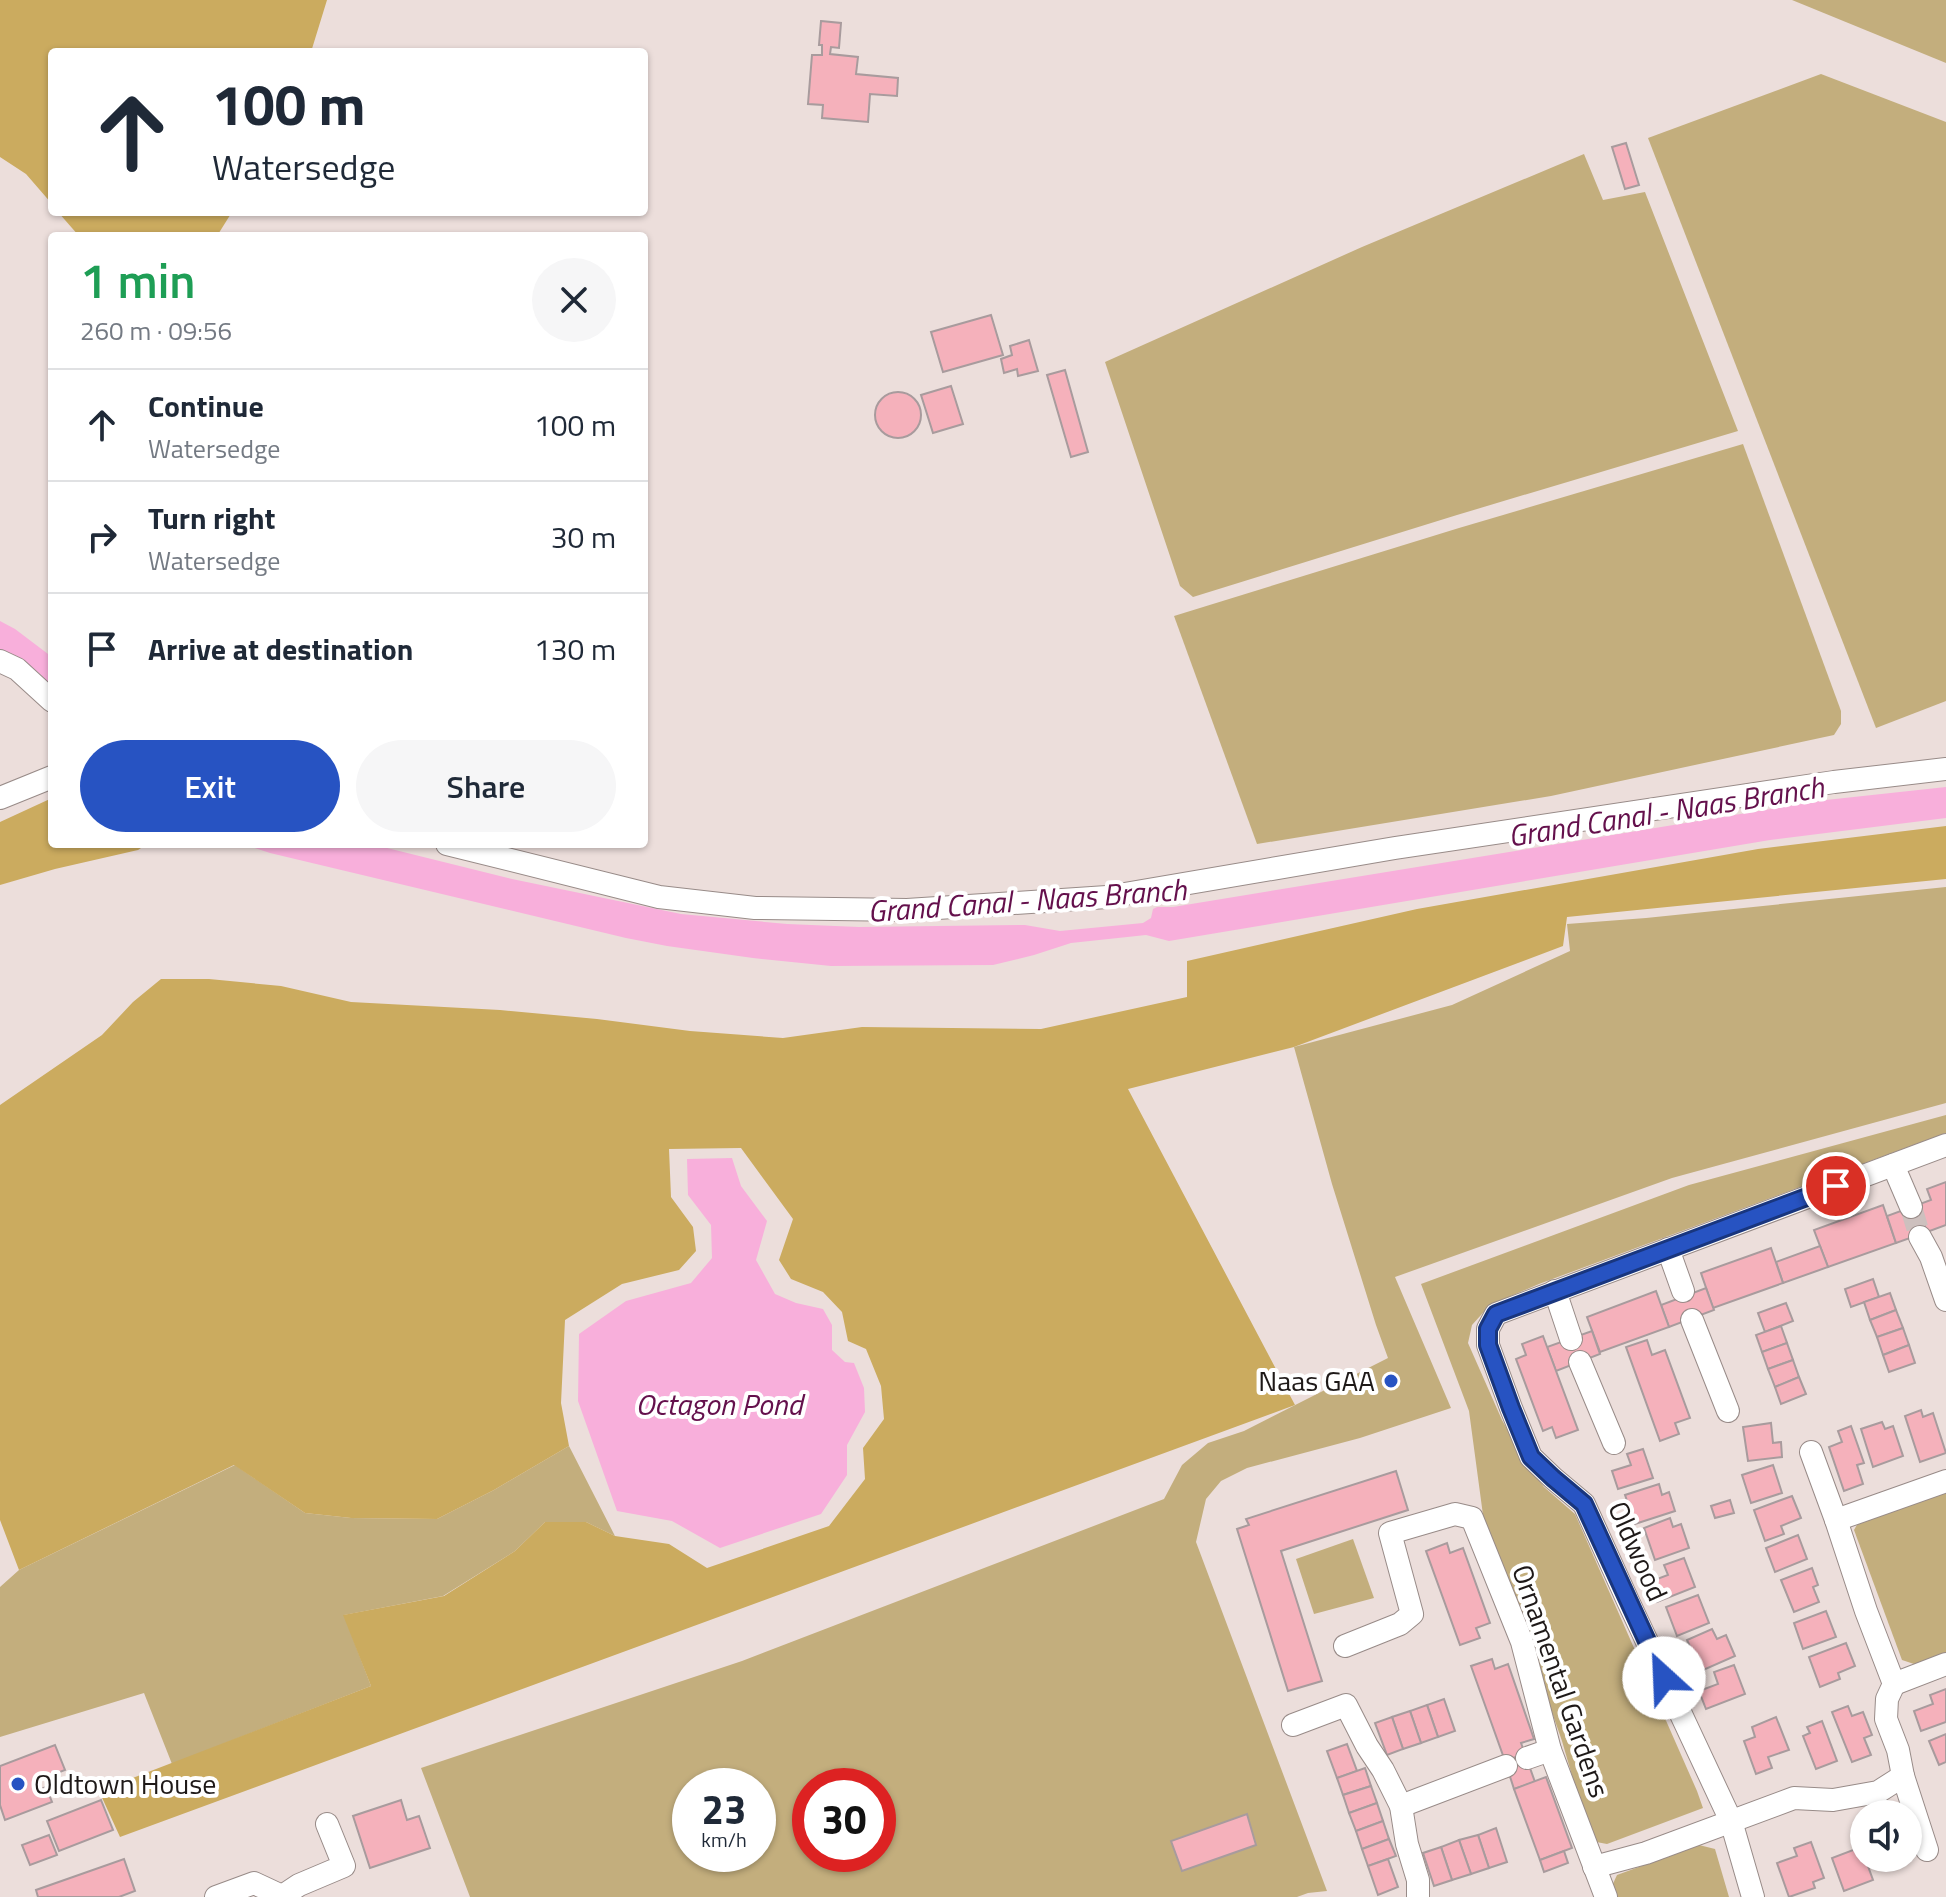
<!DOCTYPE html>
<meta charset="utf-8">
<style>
:root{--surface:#fff;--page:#f6f6f7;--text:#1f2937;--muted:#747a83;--line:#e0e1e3;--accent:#2753c2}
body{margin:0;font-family:"Titillium Web",sans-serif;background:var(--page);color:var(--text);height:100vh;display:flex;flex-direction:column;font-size:30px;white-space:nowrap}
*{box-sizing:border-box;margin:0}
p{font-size:26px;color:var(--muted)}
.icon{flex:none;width:44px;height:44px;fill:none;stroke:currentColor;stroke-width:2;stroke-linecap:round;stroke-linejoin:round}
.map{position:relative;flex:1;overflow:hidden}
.side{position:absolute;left:48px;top:232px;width:600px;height:616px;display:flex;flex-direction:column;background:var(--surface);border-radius:8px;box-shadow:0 2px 6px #0004}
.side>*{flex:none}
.hud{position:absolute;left:48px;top:48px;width:600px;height:168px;border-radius:8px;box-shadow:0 2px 6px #0004;background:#fff;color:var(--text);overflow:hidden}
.buttons{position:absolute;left:1850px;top:1800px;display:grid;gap:16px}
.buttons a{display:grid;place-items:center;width:72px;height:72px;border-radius:50%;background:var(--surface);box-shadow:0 2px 6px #0004;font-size:40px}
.speed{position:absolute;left:672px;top:1768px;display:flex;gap:16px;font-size:40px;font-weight:700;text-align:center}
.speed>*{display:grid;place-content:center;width:104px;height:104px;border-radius:50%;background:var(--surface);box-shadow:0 2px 6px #0004;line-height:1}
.speed small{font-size:20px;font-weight:400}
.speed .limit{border:12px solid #d22;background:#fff;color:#111}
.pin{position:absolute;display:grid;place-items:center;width:68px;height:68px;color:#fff;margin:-34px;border:4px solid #fff;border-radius:50%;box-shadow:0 2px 8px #0007}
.me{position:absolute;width:88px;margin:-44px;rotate:335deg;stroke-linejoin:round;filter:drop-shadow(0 0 6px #0008)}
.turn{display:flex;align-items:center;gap:28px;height:168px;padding:0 32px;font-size:36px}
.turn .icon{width:104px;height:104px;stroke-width:2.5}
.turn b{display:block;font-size:56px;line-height:68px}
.round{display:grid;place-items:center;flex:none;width:84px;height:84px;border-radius:42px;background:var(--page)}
.head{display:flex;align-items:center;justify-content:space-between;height:136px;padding:0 32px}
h1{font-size:48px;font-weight:600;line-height:60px;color:#1e9e55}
.button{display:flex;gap:16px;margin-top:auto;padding:16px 32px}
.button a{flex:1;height:92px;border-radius:48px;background:var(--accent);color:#fff;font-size:32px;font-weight:600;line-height:92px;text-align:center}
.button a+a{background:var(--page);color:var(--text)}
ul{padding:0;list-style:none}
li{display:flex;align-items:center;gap:24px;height:112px;padding:0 32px;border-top:2px solid var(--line)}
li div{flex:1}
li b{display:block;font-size:30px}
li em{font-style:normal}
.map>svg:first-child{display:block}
</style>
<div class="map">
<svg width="1946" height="1897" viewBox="0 0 1946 1897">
<rect width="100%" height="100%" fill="#ecdedb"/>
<g fill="#c3ae7d" fill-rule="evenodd">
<path d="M1792 0H1946V63Z"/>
<path d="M1821 74 1946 122V701L1876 728 1648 138Z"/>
<path d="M1584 154 1603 200 1645 192 1738 431 1457 515 1193 597 1180 586 1105 362 1362 247Z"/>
<path d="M1743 444 1841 711V724L1834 735 1551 796 1257 844 1174 616 1459 528Z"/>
<path d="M1946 887V1103L1672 1178 1395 1277 1451 1408 1360 1438 1247 1468 1221 1481 1206 1499 1196 1542 1327 1891 1308 1893 1297 1897H470L421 1768 742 1661 1164 1499 1182 1465 1208 1443 1244 1431 1388 1358 1376 1325 1332 1184 1294 1047 1452 1005 1570 951 1567 924 1646 918ZM690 1786H758V1854H690ZM810 1786H878V1854H810Z"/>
<path d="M1946 1115V1133L1539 1284 1490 1305 1472 1325 1468 1343 1502 1420 1525 1461 1544 1487 1575 1514 1697 1791 1703 1808 1607 1844 1591 1841 1562 1741 1483 1515 1469 1411 1421 1284 1689 1185Z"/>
<path d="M569 1446 615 1536 586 1522H545L515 1551 443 1596 344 1615 371 1686 172 1764 144 1693 0 1737V1587L19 1570 235 1465 305 1513 351 1518 437 1519 494 1490Z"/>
<path d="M1946 1492V1654L1917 1665 1902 1660 1854 1530 1858 1523Z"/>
<path d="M1353 1539 1374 1598 1314 1614 1296 1559Z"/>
<path d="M1699 1845 1715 1849 1729 1897H1616L1611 1888 1617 1875Z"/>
</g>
<g fill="#cbab5f">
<path d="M0 0H327L311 52H52V204L26 174 0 157Z"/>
<path d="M58 212H232L217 236H79Z"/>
<path d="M52 798V844H147L138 850 55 869 0 885V822Z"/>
<path d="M1946 826V879L1567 917 1563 946 1294 1047 1128 1089 1295 1405 120 1837 99 1791 371 1686 343 1615 444 1596 515 1551 545 1522H586L615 1536 669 1544 707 1568 829 1526 865 1479 863 1448 884 1419 881 1386 866 1349 848 1341 842 1312 823 1292 791 1279 779 1260 793 1219 741 1148 669 1149 671 1197 693 1227 696 1251 679 1270 622 1284 565 1320 561 1403 569 1446 494 1490 437 1519 351 1518 305 1513 234 1465 19 1570 0 1520V1105L102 1035 133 1002 161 979H209L281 986 351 1002 500 1010 597 1019 690 1031 783 1038 862 1027 1041 1029 1187 997V961L1417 909 1758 849Z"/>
</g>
<g fill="#f8afdb">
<path d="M0 621 15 629 52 657V686L39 673 0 653Z"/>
<path d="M1946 787V818L1770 840 1169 941 1146 935 1071 943 1034 955 993 965 831 966 753 958 667 946 626 938 270 853 243 844H371L512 879 681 914 787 924 859 927 1025 925 1060 931 1143 923 1151 918 1153 909 1157 907H1173L1826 800Z"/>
<path d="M732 1158 741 1186 767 1221 756 1260 775 1294 796 1303 823 1309 832 1325V1350L845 1362 854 1363 864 1388 865 1412 847 1445V1475L821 1514 720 1548 672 1521 617 1511 578 1401 579 1334 626 1301 691 1283 712 1258 711 1225 688 1195 687 1159Z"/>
</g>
<g fill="#f5b1bb" stroke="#a89b9d" stroke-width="2">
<path d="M821 21 841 23 839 48 831 47 830 54 858 57 856 74 898 78 897 96 870 94 868 122 822 118 823 105 808 104 812 55H822V45H819Z"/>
<path d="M1626 143 1639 185 1625 189 1612 147Z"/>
<path d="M991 315 1003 355 943 372 931 332Z"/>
<path d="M1029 340 1038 371 1018 376 1017 369 1004 373 1001 359 1012 355 1010 346Z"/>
<path d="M1065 370 1088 452 1071 457 1047 375Z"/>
<path d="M951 386 963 424 933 433 921 395Z"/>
<circle cx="898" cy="415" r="23"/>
<path d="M1946 1182V1225L1927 1232 1917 1205 1931 1200 1927 1189Z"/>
<path d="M1883 1205 1896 1243 1828 1267 1814 1230Z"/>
<path d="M1917 1205 1927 1232 1896 1243 1887 1216Z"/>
<path d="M1820 1246 1828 1267 1783 1283 1776 1262Z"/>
<path d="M1771 1248 1783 1283 1713 1308 1701 1273Z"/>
<path d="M1873 1279 1879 1297 1851 1307 1845 1289Z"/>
<path d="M1706 1288 1714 1310 1669 1327 1661 1305Z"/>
<path d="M1656 1291 1669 1327 1600 1352 1587 1317Z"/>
<path d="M1890 1293 1896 1310 1870 1320 1864 1302Z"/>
<path d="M1786 1303 1793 1321 1765 1332 1758 1313Z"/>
<path d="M1896 1310 1903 1328 1877 1337 1870 1320Z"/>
<path d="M1781 1326 1787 1343 1762 1352 1756 1335Z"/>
<path d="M1903 1328 1909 1345 1883 1355 1877 1337Z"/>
<path d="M1592 1331 1600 1354 1556 1371 1547 1347Z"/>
<path d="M1543 1336 1578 1430 1556 1438 1552 1427 1543 1431 1516 1359 1526 1355 1522 1344Z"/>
<path d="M1647 1340 1652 1355 1665 1350 1690 1418 1675 1423 1679 1434 1660 1441 1626 1347Z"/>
<path d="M1787 1343 1793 1360 1768 1369 1762 1352Z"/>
<path d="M1909 1345 1915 1363 1889 1372 1883 1355Z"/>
<path d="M1793 1360 1799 1377 1775 1387 1768 1369Z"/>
<path d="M1799 1377 1806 1394 1781 1404 1775 1387Z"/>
<path d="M1921 1410 1923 1417 1933 1413 1946 1453 1920 1462 1905 1416Z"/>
<path d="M1882 1422 1885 1429 1893 1426 1903 1456 1873 1467 1861 1429Z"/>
<path d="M1771 1423 1773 1443 1781 1442 1782 1457 1748 1461 1743 1427Z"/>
<path d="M1851 1426 1864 1463 1857 1465 1863 1484 1844 1491 1829 1447 1842 1442 1838 1431Z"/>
<path d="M1643 1449 1653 1478 1618 1489 1612 1471 1631 1465 1627 1454Z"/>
<path d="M1773 1465 1782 1493 1751 1503 1742 1475Z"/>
<path d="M1396 1471 1408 1510 1281 1551 1322 1681 1288 1691 1237 1529 1249 1525 1246 1519Z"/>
<path d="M1659 1484 1662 1495 1669 1492 1675 1511 1635 1524 1625 1495Z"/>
<path d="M1792 1496 1801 1518 1781 1526 1784 1534 1765 1541 1754 1510Z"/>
<path d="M1730 1500 1734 1513 1715 1518 1711 1506Z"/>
<path d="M1670 1518 1673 1527 1681 1524 1689 1548 1655 1560 1644 1528Z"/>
<path d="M1798 1535 1807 1559 1775 1572 1766 1548Z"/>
<path d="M1447 1543 1450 1553 1463 1548 1490 1623 1476 1628 1480 1638 1460 1645 1426 1551Z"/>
<path d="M1684 1558 1695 1587 1657 1602 1649 1582 1668 1575 1664 1565Z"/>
<path d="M1812 1568 1818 1585 1813 1587 1819 1602 1794 1612 1781 1580Z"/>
<path d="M1698 1595 1709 1623 1677 1636 1666 1607Z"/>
<path d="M1826 1611 1836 1637 1803 1649 1794 1623Z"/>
<path d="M1712 1629 1717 1639 1726 1635 1735 1656 1701 1671 1687 1640Z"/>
<path d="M1846 1643 1855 1666 1838 1673 1840 1679 1820 1687 1809 1657Z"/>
<path d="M1492 1659 1495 1669 1508 1664 1534 1739 1521 1743 1525 1754 1505 1761 1471 1666Z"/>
<path d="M1734 1665 1745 1694 1706 1709 1699 1691 1718 1684 1714 1672Z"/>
<path d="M1946 1689V1722L1921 1731 1914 1711 1933 1704 1930 1695Z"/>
<path d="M1444 1699 1455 1731 1438 1737 1427 1705Z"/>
<path d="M1427 1705 1438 1737 1421 1743 1410 1711Z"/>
<path d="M1848 1706 1852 1716 1863 1712 1872 1735 1864 1738 1871 1755 1852 1762 1832 1712Z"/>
<path d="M1410 1711 1421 1743 1403 1749 1392 1717Z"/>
<path d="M1392 1717 1403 1749 1387 1755 1375 1723Z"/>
<path d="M1776 1717 1789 1750 1768 1757 1772 1768 1756 1774 1744 1741 1755 1737 1752 1727Z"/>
<path d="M1822 1721 1837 1761 1816 1769 1803 1736 1810 1733 1807 1727Z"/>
<path d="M1946 1734V1762L1939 1765 1929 1741Z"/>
<path d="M1347 1744 1357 1771 1337 1778 1327 1751Z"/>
<path d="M55 1745 65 1770 34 1782 38 1790 46 1787 52 1802 5 1820 0 1805V1766Z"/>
<path d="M1525 1754 1535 1782 1514 1789 1505 1761Z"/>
<path d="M1365 1768 1371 1786 1343 1795 1337 1778Z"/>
<path d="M1546 1777 1572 1848 1540 1860 1514 1789Z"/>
<path d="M1371 1786 1377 1803 1349 1813 1343 1795Z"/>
<path d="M101 1800 113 1830 59 1851 47 1821Z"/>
<path d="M401 1800 407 1820 419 1816 430 1848 370 1868 353 1816Z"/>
<path d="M1377 1803 1383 1821 1356 1831 1349 1813Z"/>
<path d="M1247 1814 1256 1845 1182 1871 1171 1841Z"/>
<path d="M1383 1821 1389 1839 1362 1849 1356 1831Z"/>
<path d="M1496 1828 1507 1862 1489 1868 1478 1835Z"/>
<path d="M49 1835 57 1855 30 1865 22 1845Z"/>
<path d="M1478 1835 1489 1868 1471 1874 1459 1840Z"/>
<path d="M1389 1839 1396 1856 1368 1866 1362 1849Z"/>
<path d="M1459 1840 1471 1874 1452 1880 1441 1847Z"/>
<path d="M1811 1842 1824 1878 1813 1882 1815 1888 1789 1897 1777 1863 1797 1856 1794 1848Z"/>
<path d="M1441 1847 1452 1880 1434 1886 1423 1853Z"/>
<path d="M1861 1847 1873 1880 1844 1891 1832 1858Z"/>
<path d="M1908 1849 1912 1859 1882 1869 1878 1858H1908Z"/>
<path d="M1564 1851 1568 1863 1544 1872 1540 1860Z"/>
<path d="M124 1859 135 1891 119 1897H38L36 1890Z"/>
<path d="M1388 1859 1398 1887 1378 1895 1368 1866Z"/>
</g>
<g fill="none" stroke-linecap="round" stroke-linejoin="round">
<path stroke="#cdc0be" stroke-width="22" stroke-dasharray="22 11" stroke-linecap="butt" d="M1911 1207 1920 1237"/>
<defs>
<g id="minor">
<path d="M0 661 17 669 52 701"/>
<path d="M0 798 52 777"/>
<path d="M447 844 659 897 755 908 907 910 1107 897 1395 848 1834 782 1946 769"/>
<path d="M1893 1165 1911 1207"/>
<path d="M1920 1237 1931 1257 1946 1300"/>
<path d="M1668 1249 1683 1291"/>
<path d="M1555 1291 1571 1339"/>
<path d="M1692 1320 1728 1411"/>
<path d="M1580 1362 1614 1443"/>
<path d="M1811 1452 1836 1520"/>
<path d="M1946 1481 1836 1520 1866 1611 1894 1684 1946 1664"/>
<path d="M1345 1646 1400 1624 1412 1614 1390 1533 1455 1514 1472 1518 1522 1642 1550 1750 1606 1897"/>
<path d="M1894 1684 1887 1699 1886 1719 1898 1750 1903 1776 1927 1850"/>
<path d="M1293 1725 1346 1705 1367 1746 1383 1770 1401 1806 1407 1844 1418 1880V1897"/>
<path d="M1527 1758 1550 1750"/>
<path d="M1401 1806 1506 1766"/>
<path d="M1594 1867 1646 1853 1794 1798 1833 1800 1878 1792 1903 1776"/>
<path d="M284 1895 299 1885 344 1866 327 1824"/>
<path d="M216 1897 254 1883 284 1897"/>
<path d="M1753 1897 1731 1821 1628 1601 1584 1504 1553 1478 1531 1457 1511 1408 1488 1345V1329L1496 1314 1946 1145"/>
</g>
</defs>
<use href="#minor" stroke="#988b88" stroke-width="24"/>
<use href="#minor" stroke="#fff" stroke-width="22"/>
</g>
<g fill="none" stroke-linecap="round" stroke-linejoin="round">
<defs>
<path id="route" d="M1664 1678 1584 1504 1553 1478 1531 1457 1511 1408 1488 1345V1329L1496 1314 1836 1186"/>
</defs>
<use href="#route" stroke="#19367e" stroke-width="20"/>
<use href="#route" stroke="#2753c2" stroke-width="14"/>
</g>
<g fill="#2753c2" stroke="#fff" stroke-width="3">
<circle cx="1391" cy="1381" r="8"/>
<circle cx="18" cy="1784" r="8"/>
</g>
<g text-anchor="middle" stroke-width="8" stroke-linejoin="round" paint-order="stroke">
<g font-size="28" fill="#1e1918" stroke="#fff" text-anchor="end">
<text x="1375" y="1391">Naas GAA</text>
<text x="34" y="1794" text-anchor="start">Oldtown House</text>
</g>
<g font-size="28" fill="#1e1918" stroke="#fff">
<text transform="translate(1638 1551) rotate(66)" y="10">Oldwood</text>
<text transform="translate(1561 1681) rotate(71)" y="10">Ornamental Gardens</text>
</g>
<g font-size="30" font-style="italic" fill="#64104c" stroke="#fff">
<text transform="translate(1666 812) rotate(-9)" y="10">Grand Canal - Naas Branch</text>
<text transform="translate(1027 901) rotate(-4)" y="10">Grand Canal - Naas Branch</text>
<text x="719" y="1415">Octagon Pond</text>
</g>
</g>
</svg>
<div class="buttons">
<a><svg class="icon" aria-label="sound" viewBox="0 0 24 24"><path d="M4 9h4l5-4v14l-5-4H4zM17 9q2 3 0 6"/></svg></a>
</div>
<div class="speed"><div>23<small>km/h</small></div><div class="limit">30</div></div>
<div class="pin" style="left:1836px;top:1186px;background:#d93025"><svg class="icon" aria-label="arrive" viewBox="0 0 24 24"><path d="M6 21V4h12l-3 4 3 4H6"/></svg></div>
<svg class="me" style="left:1664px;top:1678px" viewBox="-20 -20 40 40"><circle r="19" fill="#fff"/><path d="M0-13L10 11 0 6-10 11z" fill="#2753c2"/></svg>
<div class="hud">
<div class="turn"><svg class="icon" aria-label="ahead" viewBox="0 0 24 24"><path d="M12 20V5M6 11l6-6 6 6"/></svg><div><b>100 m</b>Watersedge</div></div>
</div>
<section class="side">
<div class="head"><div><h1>1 min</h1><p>260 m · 09:56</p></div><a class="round"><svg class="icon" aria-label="close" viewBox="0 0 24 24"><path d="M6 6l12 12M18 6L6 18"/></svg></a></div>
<ul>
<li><svg class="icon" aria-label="ahead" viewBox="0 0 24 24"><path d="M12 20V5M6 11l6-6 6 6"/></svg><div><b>Continue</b><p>Watersedge</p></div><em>100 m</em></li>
<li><svg class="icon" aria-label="right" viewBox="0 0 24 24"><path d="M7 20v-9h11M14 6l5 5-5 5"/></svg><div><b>Turn right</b><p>Watersedge</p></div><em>30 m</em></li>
<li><svg class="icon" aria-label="arrive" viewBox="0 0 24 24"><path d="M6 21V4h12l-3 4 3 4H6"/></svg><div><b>Arrive at destination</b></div><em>130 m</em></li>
</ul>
<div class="button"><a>Exit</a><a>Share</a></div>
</section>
</div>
